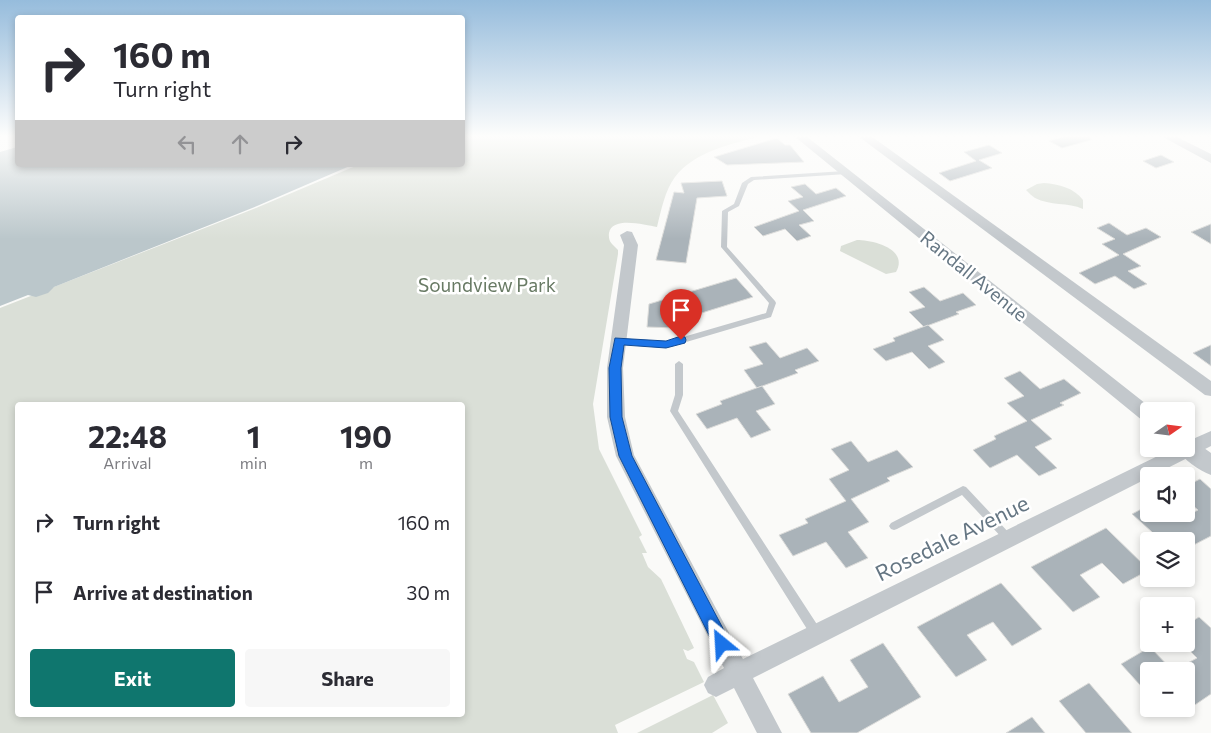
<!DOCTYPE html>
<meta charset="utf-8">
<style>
:root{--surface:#fff;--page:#f7f7f7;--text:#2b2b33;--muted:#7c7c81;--accent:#0f766e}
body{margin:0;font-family:Commissioner,sans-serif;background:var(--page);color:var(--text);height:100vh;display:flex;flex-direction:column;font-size:19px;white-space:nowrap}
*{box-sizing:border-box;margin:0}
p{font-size:16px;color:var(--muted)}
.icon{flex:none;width:28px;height:28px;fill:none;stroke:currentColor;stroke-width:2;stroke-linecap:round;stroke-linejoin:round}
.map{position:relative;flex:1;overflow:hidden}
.drawer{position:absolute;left:15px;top:402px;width:450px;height:315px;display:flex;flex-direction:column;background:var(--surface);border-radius:5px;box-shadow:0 2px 8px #0003}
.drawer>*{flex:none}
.top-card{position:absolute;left:15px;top:15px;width:450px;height:152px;border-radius:5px;box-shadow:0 2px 8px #0003;background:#fff;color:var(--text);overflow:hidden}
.needle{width:32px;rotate:76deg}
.fabs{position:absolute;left:1140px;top:402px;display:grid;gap:10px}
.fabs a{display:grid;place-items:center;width:55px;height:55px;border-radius:5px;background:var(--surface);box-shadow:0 2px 8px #0003;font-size:25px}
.pin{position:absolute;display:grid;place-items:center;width:42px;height:42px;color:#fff;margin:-51px -21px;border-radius:50% 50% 50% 0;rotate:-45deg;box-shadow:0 0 5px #0007}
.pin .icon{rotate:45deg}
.me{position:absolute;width:55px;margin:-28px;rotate:333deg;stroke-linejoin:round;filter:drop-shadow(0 0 4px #0008)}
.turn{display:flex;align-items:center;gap:18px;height:105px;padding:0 15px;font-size:22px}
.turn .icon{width:65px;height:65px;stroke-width:2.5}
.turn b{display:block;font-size:35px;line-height:42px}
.lanes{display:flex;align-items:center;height:48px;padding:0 15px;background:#0003;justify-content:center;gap:25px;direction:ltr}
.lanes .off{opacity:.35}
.eta{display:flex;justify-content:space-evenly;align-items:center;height:85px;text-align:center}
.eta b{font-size:30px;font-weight:700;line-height:35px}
.button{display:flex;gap:10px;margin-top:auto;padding:10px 15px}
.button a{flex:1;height:58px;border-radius:5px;background:var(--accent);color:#fff;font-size:20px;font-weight:700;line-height:58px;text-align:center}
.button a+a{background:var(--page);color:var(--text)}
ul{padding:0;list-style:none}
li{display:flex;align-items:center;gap:15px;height:70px;padding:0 15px}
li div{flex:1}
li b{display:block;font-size:19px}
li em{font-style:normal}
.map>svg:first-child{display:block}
</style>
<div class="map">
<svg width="1211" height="733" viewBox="0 0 1211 733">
<rect width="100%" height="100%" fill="#fafaf8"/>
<g fill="#dadfd7" fill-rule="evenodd">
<path d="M463 136H761C732 144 695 151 675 177 665 190 661 211 657 227 645 225 612 216 609 233 608 242 612 244 618 250V254L593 404 599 449 642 535 639 537 647 553H642L648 567 661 579 694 648 688 651 683 649 687 659 694 662 704 682 615 725 618 733H0V308L256 208 358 165H462ZM18 405H462V715H18Z"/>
<path d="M1044 183C1059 184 1074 188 1083 200V209C1068 202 1050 206 1035 198 1032 196 1029 193 1026 190L1037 184Z"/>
<path d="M857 240C873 240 909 249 896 272L886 274 840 251 841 246Z"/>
<path d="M713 695 728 723 712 733H637Z"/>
</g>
<path fill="#bbc7cb" d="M17 147 18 165H352L257 206 54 287 48 293 36 297 28 295 0 306V152Z"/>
<g fill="#aab3b9" stroke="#dcdcda">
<path d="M1066 136H1090L1091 140 1062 148 1049 141Z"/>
<path d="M777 138 785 145H790L804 162 727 165 714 157Z"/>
<path d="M989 145 1002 153 979 160 992 168 950 181 939 173 976 161 964 152Z"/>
<path d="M1161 155 1174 162 1156 168 1143 161Z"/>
<path d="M722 181 727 196 697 198 686 263 656 260 674 192 684 193 681 183Z"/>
<path d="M805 184 816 194 836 188 846 196 803 210 814 221 799 225 811 236 797 241 785 229 763 236 754 227 799 211 788 201 803 197 791 187Z"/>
<path d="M1109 223 1127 235 1146 228 1161 237 1123 254 1141 266 1128 271 1147 284 1134 289 1115 276 1095 284 1079 273 1119 255 1102 244 1115 239 1097 228Z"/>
<path d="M1211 224V244L1191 232Z"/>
<path d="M736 278 753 297 679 320V328L647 327 649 304Z"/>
<path d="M924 287 940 301 963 293 976 305 956 312 959 314 924 327 909 312 925 307 909 292Z"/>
<path d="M928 325 944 340 928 346 945 362 929 369 912 352 886 361 873 349 895 341 893 338Z"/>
<path d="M766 342 780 358 807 348 819 361 795 370 798 373 757 388 744 370 763 364 749 347Z"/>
<path d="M1211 345V366L1193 353Z"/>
<path d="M1020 371 1040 389 1064 379 1081 393 1060 403 1064 405 1031 420 1052 439 1035 447 1057 468 1039 476 1017 455 990 468 973 450 996 439 994 436 1027 421 1007 403 1024 396 1004 378Z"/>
<path d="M762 386 775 404 756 411 771 430 751 438 737 418 707 429 696 414 722 404 720 401Z"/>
<path d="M851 441 868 462 897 450 913 467 887 478 890 481 851 499 869 522 848 532 868 558 846 568 826 542 793 556 779 535 808 523 805 519 846 501 829 479 849 470 831 449Z"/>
<path d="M1200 479 1211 489V536L1186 549V541H1162L1132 514 1149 505V514H1171L1178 520 1198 510 1186 500V486Z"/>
<path d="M1106 528 1149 570 1123 584 1102 563 1080 575 1100 597 1073 612 1031 567Z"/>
<path d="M1001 583 1042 629 1012 646 993 622 967 635 987 660 956 677 917 627Z"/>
<path d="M1199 617 1211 628V694L1186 711V664L1197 658 1186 647V625Z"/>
<path d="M883 643 921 697 857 733H811L788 694 823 676 839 702 868 687 850 660Z"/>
<path d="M1150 647 1173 671H1149V695L1121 664Z"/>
<path d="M1089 683 1132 733H1086L1059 701Z"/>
<path d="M1032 717 1045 733H1006Z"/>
</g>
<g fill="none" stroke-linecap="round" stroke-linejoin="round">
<g fill="#c3c8cc" fill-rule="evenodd">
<path d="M845 171 848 173 847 174 754 180 748 184 739 206 728 212 727 247 775 301 776 303 771 317 666 348 616 343 615 341 616 339 619 338 666 342 766 313 769 303 721 247 722 211 734 204 742 183 751 177Z"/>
<path d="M679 361 683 364V395L678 411 820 629 821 633 820 637 816 638 812 637 670 411 675 395V364Z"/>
<path d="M963 486 966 487 1011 535 1013 538 1011 541 1008 542 1005 541 962 495 897 529 894 530 891 529 889 526 891 523Z"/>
</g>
<g fill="#c3c8cc" fill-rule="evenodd">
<path d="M794 136H806L1155 411H1149V423L1143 421Z"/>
<path d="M858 136H871L1211 381V396L1205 395Z"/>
<path d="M1161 136H1175L1211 154V163Z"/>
<path d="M627 231 632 232 638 245 623 368 625 417 634 455 743 659 1172 449H1186V442L1211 431V446L753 678 782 733H757L734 688 716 697 708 693 704 685 708 677 724 668 616 456 607 417V368L624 245 620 235Z"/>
</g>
<path fill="#c3c8cc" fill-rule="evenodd" d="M1189 440 1197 443 1211 453V475C1199 470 1183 460 1178 449H1186V441Z"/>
</g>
<linearGradient id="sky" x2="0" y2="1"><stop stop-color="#96bcdc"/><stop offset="0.57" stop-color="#fdfdfc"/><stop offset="1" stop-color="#fdfdfc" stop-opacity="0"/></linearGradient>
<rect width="1211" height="239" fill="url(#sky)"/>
<path fill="#1a73e8" stroke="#114b97" d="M681 336 685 337 686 340 685 343 666 348 624 345 621 368 622 417 632 456 728 638 730 644 728 649 722 652 716 649 619 456 610 417 609 368 615 338 666 341Z"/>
<g text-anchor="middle" stroke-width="5" stroke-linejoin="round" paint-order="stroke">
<g font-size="19" fill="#657683" stroke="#fff">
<text transform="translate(974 276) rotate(39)" y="7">Randall Avenue</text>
</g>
<g font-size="19" fill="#687a64" stroke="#fff">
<text x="487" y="292">Soundview Park</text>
</g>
<g font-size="22" fill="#657683" stroke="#fff">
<text transform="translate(952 538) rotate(-26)" y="8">Rosedale Avenue</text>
</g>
</g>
</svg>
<div class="fabs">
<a><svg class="needle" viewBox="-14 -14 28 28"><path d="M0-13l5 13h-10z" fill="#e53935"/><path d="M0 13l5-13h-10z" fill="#7c7c81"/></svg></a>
<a><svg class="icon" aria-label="sound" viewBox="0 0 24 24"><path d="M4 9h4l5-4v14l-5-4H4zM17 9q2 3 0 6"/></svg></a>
<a><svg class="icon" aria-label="layers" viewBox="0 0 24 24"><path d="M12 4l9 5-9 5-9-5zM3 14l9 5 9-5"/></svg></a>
<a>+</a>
<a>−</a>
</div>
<div class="pin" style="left:681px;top:340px;background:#d93025"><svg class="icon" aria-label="arrive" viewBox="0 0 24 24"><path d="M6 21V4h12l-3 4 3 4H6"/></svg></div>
<svg class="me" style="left:722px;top:644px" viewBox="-20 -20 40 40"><path d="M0-17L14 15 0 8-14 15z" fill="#1a73e8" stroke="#fff" stroke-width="4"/></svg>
<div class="top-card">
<div class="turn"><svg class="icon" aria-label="right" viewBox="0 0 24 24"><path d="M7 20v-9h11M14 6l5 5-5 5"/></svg><div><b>160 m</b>Turn right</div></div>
<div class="lanes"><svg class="icon off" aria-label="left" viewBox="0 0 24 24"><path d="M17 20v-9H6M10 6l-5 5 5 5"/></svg><svg class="icon off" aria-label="ahead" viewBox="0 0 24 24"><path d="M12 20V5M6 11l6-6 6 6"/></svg><svg class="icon" aria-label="right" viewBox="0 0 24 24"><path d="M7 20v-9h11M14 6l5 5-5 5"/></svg></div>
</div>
<section class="drawer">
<div class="eta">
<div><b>22:48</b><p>Arrival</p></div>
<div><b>1</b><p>min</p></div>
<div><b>190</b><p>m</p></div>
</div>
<ul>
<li><svg class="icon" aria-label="right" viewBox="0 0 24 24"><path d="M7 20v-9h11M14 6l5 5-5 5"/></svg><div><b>Turn right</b></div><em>160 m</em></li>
<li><svg class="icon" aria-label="arrive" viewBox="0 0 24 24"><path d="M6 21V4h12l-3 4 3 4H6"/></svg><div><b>Arrive at destination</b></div><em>30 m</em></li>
</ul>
<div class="button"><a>Exit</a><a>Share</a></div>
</section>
</div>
